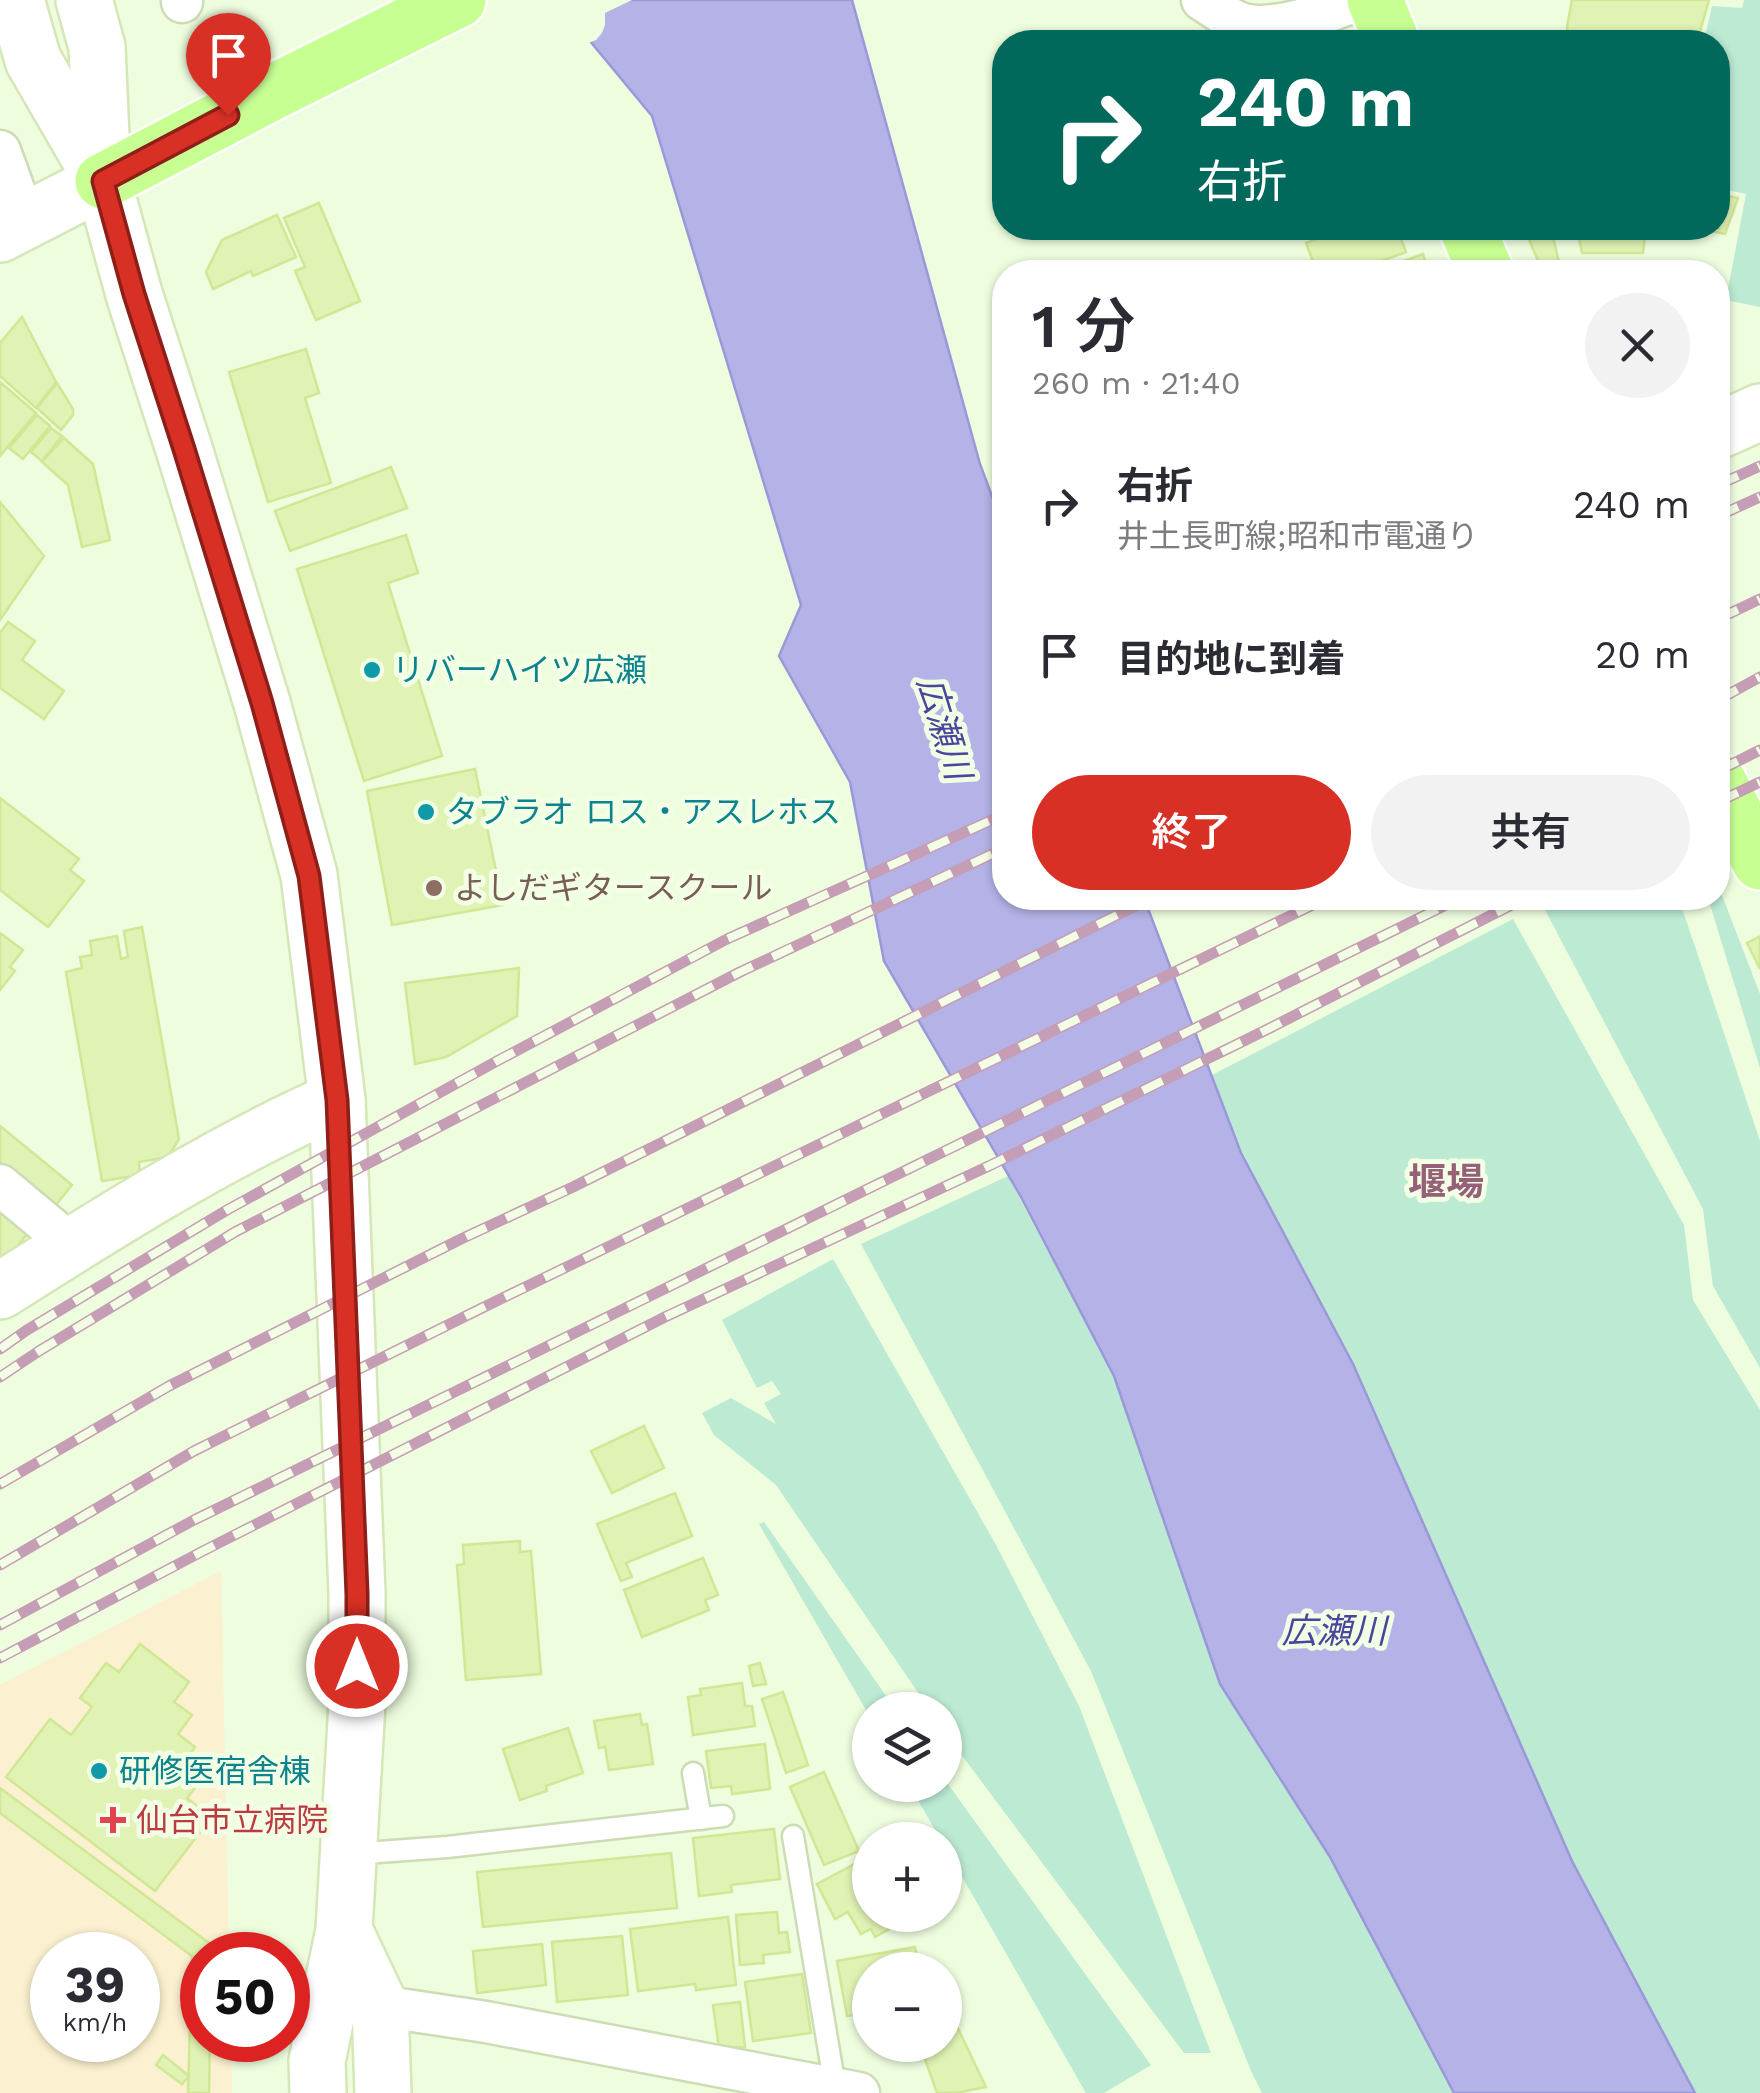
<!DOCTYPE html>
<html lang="ja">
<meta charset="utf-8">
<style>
:root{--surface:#fff;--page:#f2f2f3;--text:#2b2b33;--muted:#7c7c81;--accent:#d93025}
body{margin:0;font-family:"Work Sans","Noto Sans JP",sans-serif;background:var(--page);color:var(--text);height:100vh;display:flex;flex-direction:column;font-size:38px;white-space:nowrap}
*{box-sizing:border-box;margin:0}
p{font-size:32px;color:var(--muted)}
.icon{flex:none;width:55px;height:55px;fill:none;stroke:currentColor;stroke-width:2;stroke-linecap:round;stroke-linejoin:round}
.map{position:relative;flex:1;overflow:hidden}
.side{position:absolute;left:992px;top:260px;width:738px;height:650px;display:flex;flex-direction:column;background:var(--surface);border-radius:40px;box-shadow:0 2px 8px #0004}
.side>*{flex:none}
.guide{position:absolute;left:992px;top:30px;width:738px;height:210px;border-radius:40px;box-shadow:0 2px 8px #0004;background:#00695c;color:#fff;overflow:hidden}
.tools{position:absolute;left:852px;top:1692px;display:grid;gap:20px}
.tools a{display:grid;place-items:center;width:110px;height:110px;border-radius:50%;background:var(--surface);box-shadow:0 2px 8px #0004;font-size:50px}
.speed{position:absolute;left:30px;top:1932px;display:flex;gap:20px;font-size:50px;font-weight:700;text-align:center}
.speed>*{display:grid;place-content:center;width:130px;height:130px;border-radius:50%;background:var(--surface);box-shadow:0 2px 8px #0004;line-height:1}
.speed small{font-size:25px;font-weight:400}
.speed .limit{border:15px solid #d22;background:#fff;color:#111}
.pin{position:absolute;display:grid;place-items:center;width:85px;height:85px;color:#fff;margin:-102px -42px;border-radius:50% 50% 50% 0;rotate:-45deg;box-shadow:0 0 10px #0007}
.pin .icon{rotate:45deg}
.me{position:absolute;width:110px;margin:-55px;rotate:0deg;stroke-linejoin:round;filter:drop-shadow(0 0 8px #0008)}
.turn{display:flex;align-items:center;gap:35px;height:210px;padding:0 40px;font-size:45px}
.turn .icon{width:130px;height:130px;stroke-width:2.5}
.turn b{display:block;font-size:70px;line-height:85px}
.round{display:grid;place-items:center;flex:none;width:105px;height:105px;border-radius:52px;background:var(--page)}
.head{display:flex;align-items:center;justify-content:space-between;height:170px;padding:0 40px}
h1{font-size:60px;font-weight:600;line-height:75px}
.button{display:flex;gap:20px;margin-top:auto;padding:20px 40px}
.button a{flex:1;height:115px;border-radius:60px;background:var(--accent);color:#fff;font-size:40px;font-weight:600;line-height:115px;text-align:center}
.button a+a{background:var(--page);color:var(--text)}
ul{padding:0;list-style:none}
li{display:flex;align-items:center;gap:30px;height:150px;padding:0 40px}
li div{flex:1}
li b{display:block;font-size:38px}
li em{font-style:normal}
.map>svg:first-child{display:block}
</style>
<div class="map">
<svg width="1760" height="2093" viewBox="0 0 1760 2093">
<rect width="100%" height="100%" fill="#edfdde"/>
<path fill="#fbf1d0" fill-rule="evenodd" d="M221 1571 229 1955H202V2040H231L232 2093H0V1685ZM52 1955H138V2040H52Z"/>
<g fill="#bcead3">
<path d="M1744 0H1760V307L1726 300 1746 194 1718 188V42H1704L1712 6 1742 8Z"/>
<path d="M1718 885 1760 994V1068L1708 898H1718Z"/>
<path d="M1563 898H1683L1681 905 1760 1141V1368L1713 1286 1703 1209 1544 908Z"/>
<path d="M1513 919 1684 1225 1693 1300 1760 1410V2093H1695L1572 1861 1353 1364 1241 1153 1212 1075Z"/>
<path d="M1008 1176 1114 1376 1220 1684 1330 1857 1454 2093H1262L1251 2071 1091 1671 861 1244Z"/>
<path d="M833 1259 995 1543 1079 1706 1211 2053H1184L946 1734 945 1710H930L776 1485 714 1435 702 1413 731 1398 776 1424 764 1403 781 1394 772 1381 757 1388 722 1320Z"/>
<path d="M764 1522 896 1710H870V1717L759 1524Z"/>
<path d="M945 1780 1151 2065 1104 2093H1086L945 1847V1840H941L909 1785H945Z"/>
</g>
<path fill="#b4b2e6" stroke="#9b98d9" stroke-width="2.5" d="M556 0H852L980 464 1005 531V898H1144L1241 1153 1353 1364 1572 1861 1695 2093H1454L1330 1857 1220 1684 1114 1376 1021 1197 884 961 850 782 779 656 801 605 652 116Z"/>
<path fill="#edfdde" d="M551 0H632L605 13V25L602 33 596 40 586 44Z"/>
<g fill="#e1f3b4" stroke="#d0e794" stroke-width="2.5">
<path d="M1572 0H1709L1697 42H1570L1567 27Z"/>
<path d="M1718 194 1738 198 1725 234 1698 228H1718Z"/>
<path d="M319 203 360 301 316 320 295 271 305 267 284 218Z"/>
<path d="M277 215 296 257 253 276 251 271 213 289 206 272 222 240Z"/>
<path d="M1348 228H1397L1406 252 1352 272H1317L1306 243Z"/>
<path d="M1524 228H1551L1561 271 1543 272Z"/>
<path d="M1577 228H1646L1643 253H1582Z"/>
<path d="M1423 254 1429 272H1373Z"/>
<path d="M1718 311 1726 314 1723 336 1718 335Z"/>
<path d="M22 317 56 382 36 408 0 376V343Z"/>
<path d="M306 349 319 393 305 398 331 483 268 502 229 372Z"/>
<path d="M0 382 36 413 0 456Z"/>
<path d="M57 383 73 409V415L61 430 37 408Z"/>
<path d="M37 415 50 426 23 459 9 448Z"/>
<path d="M51 428 62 436 42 461 31 452Z"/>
<path d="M64 438 93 464 110 540 82 547 68 485 42 462Z"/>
<path d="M391 467 407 508 290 551 275 511Z"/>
<path d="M0 502 44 556 0 620Z"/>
<path d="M406 535 418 573 388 583 442 756 364 781 297 569Z"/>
<path d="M8 622 35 641 22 660 64 691 44 719 0 688V633Z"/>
<path d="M475 769 503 905 392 925 367 791Z"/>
<path d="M0 798 79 859 70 870 84 881 48 927 0 890Z"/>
<path d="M142 927 179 1139 168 1157 139 1162 140 1175 102 1181 66 972 82 968 80 957 92 955 90 941 117 936 121 959 128 957 124 931Z"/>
<path d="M0 933 23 950 10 967 15 971 0 990Z"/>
<path d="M1759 937 1760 939V969L1747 943Z"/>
<path d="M519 968 517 1016 446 1057 415 1064 405 983Z"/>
<path d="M0 1126 72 1185 51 1211 0 1169Z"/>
<path d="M0 1207 30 1231 0 1267Z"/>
<path d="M644 1426 664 1468 612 1493 591 1451Z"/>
<path d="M675 1493 692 1536 626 1563 632 1577 621 1581 597 1524Z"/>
<path d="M520 1541V1552L531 1551 541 1674 466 1680 457 1565 464 1564 463 1545Z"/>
<path d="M703 1558 718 1595 705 1600 709 1610 642 1637 624 1590Z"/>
<path d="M140 1644 189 1682 174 1702 192 1715 178 1734 195 1747 182 1766 201 1780 187 1798 211 1818 155 1891 6 1777 50 1719 71 1735 92 1707 80 1698 106 1663 119 1672Z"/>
<path d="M760 1663 766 1684 753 1686 749 1666Z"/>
<path d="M742 1683 745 1706H752L755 1726 693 1735 688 1697 701 1695 700 1689Z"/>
<path d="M783 1692 808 1765 786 1773 762 1699Z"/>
<path d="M640 1714 642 1725 647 1724 653 1764 609 1770 605 1747 599 1748 594 1721Z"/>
<path d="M568 1728 583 1773 546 1786 547 1791 520 1800 503 1749Z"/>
<path d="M765 1744 770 1789 732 1794 731 1786 711 1788 706 1751Z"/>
<path d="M824 1772 859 1851 824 1865 790 1787Z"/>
<path d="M0 1788 212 1945 211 1955H202V2040H210L209 2093H188L192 1956 0 1813Z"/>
<path d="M774 1829 780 1879 731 1885 732 1892 699 1896 693 1838Z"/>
<path d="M671 1853 677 1908 483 1927 477 1872Z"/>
<path d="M866 1858 870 1866V1915H896L900 1923 875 1937 871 1929 861 1934 848 1912 835 1919 817 1884Z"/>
<path d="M777 1912 779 1933 787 1932 790 1952 763 1955 764 1963 740 1965 736 1915Z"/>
<path d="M728 1917 736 1985 696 1990 695 1984 638 1991 630 1929Z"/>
<path d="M622 1936 628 1995 557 2002 552 1942Z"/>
<path d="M542 1944 546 1985 477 1993 473 1951Z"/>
<path d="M915 1947 919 1970H870V2012L847 2016 837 1961Z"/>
<path d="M802 1974 811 2033 753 2041 745 1982Z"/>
<path d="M740 2002 745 2047 719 2048 713 2005Z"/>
<path d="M950 2012 986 2087 956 2093H937L920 2045H945V2014Z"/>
<path d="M163 2055 189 2076 182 2084 156 2065Z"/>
</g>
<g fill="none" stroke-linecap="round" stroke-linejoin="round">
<defs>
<g id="lane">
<path d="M693 1773 701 1819"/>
<path d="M793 1836 835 2087"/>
<path d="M351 1854 447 1847 723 1816"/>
</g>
<g id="street">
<path d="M182 0V2"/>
<path d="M1202 0C1214 7 1229 20 1243 24 1275 32 1329 12 1358 0"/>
<path d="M0 151 25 220"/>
<path d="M0 1185 72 1245"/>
<path d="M380 2006 486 2022 859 2093"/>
</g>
<g id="secondary">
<path d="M16 0 33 60 99 174"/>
<path d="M84 0 97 47 103 181 134 294 184 449 262 703 309 875 337 1100 357 1593V1703L344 1930 317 2061 318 2093"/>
<path d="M0 234 103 181"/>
<path d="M1718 431 1760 412"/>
<path d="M0 1291C109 1222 219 1152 337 1100"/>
<path d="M344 1930 380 2006 383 2093"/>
</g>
<g id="primary">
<path d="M1375 0 1392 42"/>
<path d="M103 181 273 92 458 0"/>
<path d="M1467 228 1486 272"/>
<path d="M1718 781 1760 862"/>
</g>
</defs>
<use href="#lane" stroke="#cddcb5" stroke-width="25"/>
<use href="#street" stroke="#cddcb5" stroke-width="45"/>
<use href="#secondary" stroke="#d5e6b7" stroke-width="60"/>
<use href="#primary" stroke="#fff" stroke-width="60"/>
<use href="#lane" stroke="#fff" stroke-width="20"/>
<use href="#street" stroke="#fff" stroke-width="40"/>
<use href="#secondary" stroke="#fff" stroke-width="55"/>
<use href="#primary" stroke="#c7ff93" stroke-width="55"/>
<defs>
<g id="rail">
<path d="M1718 485 1760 466"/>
<path d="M1718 516 1760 497"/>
<path d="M1718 619 1760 599"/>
<path d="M1718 700 1760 677"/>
<path d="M1718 771 1760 750"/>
<path d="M1718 802 1760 782"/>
<path d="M0 1349 27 1330 227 1210 497 1061 727 939 1005 814"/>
<path d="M0 1377 39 1351 235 1232 740 972 1005 848"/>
<path d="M0 1484 169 1386 461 1239 573 1187 1151 898"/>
<path d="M0 1565 194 1451 480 1309 1327 898"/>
<path d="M0 1625 194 1520 1460 898"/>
<path d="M0 1658 203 1551 665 1317 991 1165 1266 1030 1525 898"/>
</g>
</defs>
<use href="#rail" stroke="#c59db4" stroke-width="11"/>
<use href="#rail" stroke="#f2ffe5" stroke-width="8" stroke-dasharray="22" stroke-linecap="butt"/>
</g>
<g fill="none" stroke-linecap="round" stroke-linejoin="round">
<defs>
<path id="route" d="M228 115 103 181 134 294 184 449 262 703 309 876 337 1100 357 1594V1666"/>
</defs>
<use href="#route" stroke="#8d1f18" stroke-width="25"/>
<use href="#route" stroke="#d93025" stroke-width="18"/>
</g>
<g fill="#0f9aa8" stroke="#f2ffe5" stroke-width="4">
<circle cx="372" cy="670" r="10"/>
<circle cx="426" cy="812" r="10"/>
<circle cx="99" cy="1771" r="10"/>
</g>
<circle fill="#8d6e63" stroke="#f2ffe5" stroke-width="4" cx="434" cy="888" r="10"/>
<path fill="#e0444e" stroke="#f2ffe5" stroke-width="4" d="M108 1805h10v10h10v10h-10v10h-10v-10h-10v-10h10z"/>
<g text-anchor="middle" stroke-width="10" stroke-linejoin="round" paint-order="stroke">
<g font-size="32" fill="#0d838f" stroke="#f2ffe5" text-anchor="start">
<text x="392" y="681">リバーハイツ広瀬</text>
<text x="446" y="823">タブラオ ロス・アスレホス</text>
<text x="119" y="1782">研修医宿舎棟</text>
</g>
<g font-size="32" fill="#785e54" stroke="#f2ffe5" text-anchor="start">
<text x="454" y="899">よしだギタースクール</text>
</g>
<g font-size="32" fill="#be3a42" stroke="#f2ffe5" text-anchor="start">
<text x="136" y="1831">仙台市立病院</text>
</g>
<g font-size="35" font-style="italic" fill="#4b469d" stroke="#f2ffe5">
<text transform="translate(944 728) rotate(73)" y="12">広瀬川</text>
<text x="1334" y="1643">広瀬川</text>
</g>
<g font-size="38" font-weight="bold" fill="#976079" stroke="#f2ffe5">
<text x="1446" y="1195">堰場</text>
</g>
</g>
</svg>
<div class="tools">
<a><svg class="icon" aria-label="layers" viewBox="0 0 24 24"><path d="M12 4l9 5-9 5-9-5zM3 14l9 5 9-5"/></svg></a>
<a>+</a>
<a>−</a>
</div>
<div class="speed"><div>39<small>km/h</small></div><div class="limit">50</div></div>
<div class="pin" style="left:228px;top:115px;background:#d93025"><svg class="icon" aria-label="arrive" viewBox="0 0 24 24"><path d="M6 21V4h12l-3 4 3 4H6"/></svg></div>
<svg class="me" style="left:357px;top:1666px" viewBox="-20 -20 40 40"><circle r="17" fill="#d93025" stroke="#fff" stroke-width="3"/><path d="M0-11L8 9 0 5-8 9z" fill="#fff"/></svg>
<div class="guide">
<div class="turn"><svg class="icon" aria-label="right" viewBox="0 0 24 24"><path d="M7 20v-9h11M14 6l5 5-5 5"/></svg><div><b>240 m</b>右折</div></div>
</div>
<section class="side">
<div class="head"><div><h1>1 分</h1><p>260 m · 21:40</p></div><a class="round"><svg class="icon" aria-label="close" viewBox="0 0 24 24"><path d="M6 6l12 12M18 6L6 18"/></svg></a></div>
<ul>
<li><svg class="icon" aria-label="right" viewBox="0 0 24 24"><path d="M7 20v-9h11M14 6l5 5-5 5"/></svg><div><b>右折</b><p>井土長町線;昭和市電通り</p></div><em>240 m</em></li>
<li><svg class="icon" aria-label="arrive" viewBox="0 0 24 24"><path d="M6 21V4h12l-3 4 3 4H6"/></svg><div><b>目的地に到着</b></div><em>20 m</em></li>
</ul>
<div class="button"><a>終了</a><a>共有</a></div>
</section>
</div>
